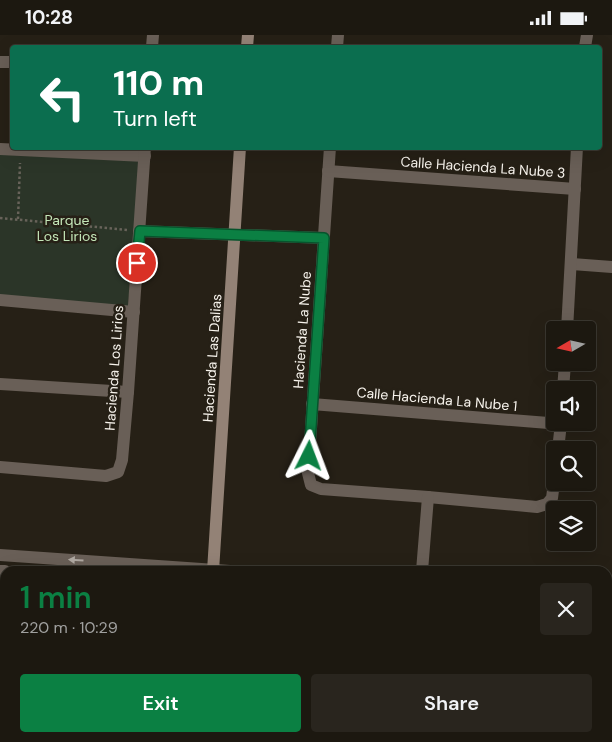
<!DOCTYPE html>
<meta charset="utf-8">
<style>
:root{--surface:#1c1810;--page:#29251e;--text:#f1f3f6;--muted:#a0a09f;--line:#3a3730;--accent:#0b8043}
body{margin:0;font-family:"DM Sans",sans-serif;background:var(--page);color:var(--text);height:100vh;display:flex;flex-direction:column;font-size:19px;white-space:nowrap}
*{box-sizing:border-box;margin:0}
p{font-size:16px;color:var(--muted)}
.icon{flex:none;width:28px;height:28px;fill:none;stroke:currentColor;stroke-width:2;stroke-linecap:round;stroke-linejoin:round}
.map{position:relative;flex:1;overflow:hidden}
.side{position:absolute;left:0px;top:531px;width:612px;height:176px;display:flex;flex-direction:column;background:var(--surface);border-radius:15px 15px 0 0;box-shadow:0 5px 20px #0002,0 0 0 1px var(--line)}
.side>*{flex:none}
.hud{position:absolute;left:10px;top:10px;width:592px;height:105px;border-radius:5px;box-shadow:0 5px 20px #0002,0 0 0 1px var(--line);background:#0b6e4f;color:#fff;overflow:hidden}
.needle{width:32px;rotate:261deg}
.buttons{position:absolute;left:546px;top:286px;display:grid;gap:10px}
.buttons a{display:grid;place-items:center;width:50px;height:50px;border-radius:5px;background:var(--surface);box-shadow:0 5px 20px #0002,0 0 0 1px var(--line);font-size:25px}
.pin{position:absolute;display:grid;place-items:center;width:42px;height:42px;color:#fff;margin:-21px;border:2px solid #fff;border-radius:50%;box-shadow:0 1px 5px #0007}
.me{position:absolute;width:55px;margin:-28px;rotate:3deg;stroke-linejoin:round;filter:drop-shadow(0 0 4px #0008)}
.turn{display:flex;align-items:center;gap:18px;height:105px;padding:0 20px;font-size:22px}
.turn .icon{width:65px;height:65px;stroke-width:2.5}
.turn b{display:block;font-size:35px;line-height:42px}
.round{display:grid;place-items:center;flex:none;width:52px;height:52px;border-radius:5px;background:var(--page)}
.headline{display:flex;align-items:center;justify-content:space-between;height:85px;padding:0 20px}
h1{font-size:30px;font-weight:600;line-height:38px;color:var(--accent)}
.primary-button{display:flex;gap:10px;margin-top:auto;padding:10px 20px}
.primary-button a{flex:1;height:58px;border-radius:5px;background:var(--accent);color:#fff;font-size:20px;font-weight:600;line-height:58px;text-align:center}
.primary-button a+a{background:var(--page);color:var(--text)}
.status{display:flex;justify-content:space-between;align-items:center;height:35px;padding:0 25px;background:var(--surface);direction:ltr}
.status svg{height:14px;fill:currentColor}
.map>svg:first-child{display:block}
</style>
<div class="status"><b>10:28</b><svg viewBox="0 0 49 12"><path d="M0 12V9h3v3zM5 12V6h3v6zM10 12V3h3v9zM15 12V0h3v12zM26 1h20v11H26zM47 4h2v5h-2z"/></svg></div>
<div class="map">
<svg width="612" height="707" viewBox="0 0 612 707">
<rect width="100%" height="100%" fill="#262016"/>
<path fill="#2b3528" d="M0 117 140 126 128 272 0 261Z"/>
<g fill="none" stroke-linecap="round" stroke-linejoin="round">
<g stroke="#68635a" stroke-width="2.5" stroke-dasharray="2.5 2.5" stroke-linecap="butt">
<path d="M0 183 128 195"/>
<path d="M18 184 20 128"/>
</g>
<g stroke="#695f57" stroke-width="12">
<path d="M152 12 153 0"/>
<path d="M337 12 338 0"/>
<path d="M585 12 587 0"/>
<path d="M0 27H12"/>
<path d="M330 112 308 438 311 450 321 454 428 462 537 472 547 469 552 463 555 440"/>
<path d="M0 114 145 121"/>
<path d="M328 136 575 154"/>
<path d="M139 196 324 203"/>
<path d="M572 229 612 232"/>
<path d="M0 265 134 277"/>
<path d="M567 295 577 112"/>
<path d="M0 349 128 357"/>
<path d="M563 355 565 328"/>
<path d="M312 369 561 389"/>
<path d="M558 415 561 388"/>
<path d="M0 432 106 441 118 437 122 425 128 357 145 112"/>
<path d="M0 520 230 536"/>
<path d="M0 536H5"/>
<path d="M422 536 428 462"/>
<path d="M608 563H612"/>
<path d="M608 579 612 580"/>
<path d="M0 622H5"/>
<path d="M608 663 612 664"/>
<path d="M512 707 513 702"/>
</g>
<g stroke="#938276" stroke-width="12">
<path d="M247 12 248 0"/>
<path d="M213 536 240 112"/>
<path d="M200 707 201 702"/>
</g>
</g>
<defs><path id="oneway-solid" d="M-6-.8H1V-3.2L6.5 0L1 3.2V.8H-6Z" transform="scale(1.25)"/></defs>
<use fill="#b0a9a2" href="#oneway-solid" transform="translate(76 525) rotate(-176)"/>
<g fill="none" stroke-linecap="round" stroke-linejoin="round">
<defs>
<path id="route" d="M137 228 140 196 324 203 309 421"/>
</defs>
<use href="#route" stroke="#07532c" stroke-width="12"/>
<use href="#route" stroke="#0b8043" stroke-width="9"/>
</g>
<g text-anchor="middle" stroke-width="5" stroke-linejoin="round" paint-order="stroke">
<g font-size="14" fill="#f7f3ec" stroke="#262016">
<text transform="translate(483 132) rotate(4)" y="5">Calle Hacienda La Nube 3</text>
<text transform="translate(302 295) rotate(-86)" y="5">Hacienda La Nube</text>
<text transform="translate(212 323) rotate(-86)" y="5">Hacienda Las Dalias</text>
<text transform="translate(114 333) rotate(-86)" y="5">Hacienda Los Lirios</text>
<text transform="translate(437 364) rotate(5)" y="5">Calle Hacienda La Nube 1</text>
</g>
<g font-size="14" fill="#c4e6b8" stroke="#262016">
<text x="67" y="190">Parque<tspan x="67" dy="16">Los Lirios</tspan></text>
</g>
</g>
</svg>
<div class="buttons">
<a><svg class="needle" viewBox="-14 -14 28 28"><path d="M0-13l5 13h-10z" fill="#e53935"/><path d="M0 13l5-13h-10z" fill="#a0a09f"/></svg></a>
<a><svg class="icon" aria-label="sound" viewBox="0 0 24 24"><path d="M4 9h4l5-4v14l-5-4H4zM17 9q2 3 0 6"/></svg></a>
<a><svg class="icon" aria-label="search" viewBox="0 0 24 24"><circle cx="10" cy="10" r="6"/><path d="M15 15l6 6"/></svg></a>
<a><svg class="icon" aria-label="layers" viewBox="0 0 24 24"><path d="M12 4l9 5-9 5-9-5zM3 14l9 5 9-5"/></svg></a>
</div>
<div class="pin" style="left:137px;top:228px;background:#d93025"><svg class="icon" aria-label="arrive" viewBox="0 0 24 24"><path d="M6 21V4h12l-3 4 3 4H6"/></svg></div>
<svg class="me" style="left:309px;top:421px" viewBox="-20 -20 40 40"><path d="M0-17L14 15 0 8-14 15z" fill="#0b8043" stroke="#fff" stroke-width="4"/></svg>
<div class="hud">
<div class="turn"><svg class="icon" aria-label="left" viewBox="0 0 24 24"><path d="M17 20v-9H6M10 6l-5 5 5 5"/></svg><div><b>110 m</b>Turn left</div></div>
</div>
<section class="side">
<div class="headline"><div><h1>1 min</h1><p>220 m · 10:29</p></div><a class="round"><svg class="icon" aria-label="close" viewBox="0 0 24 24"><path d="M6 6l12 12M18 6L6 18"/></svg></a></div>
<div class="primary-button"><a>Exit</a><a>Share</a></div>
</section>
</div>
